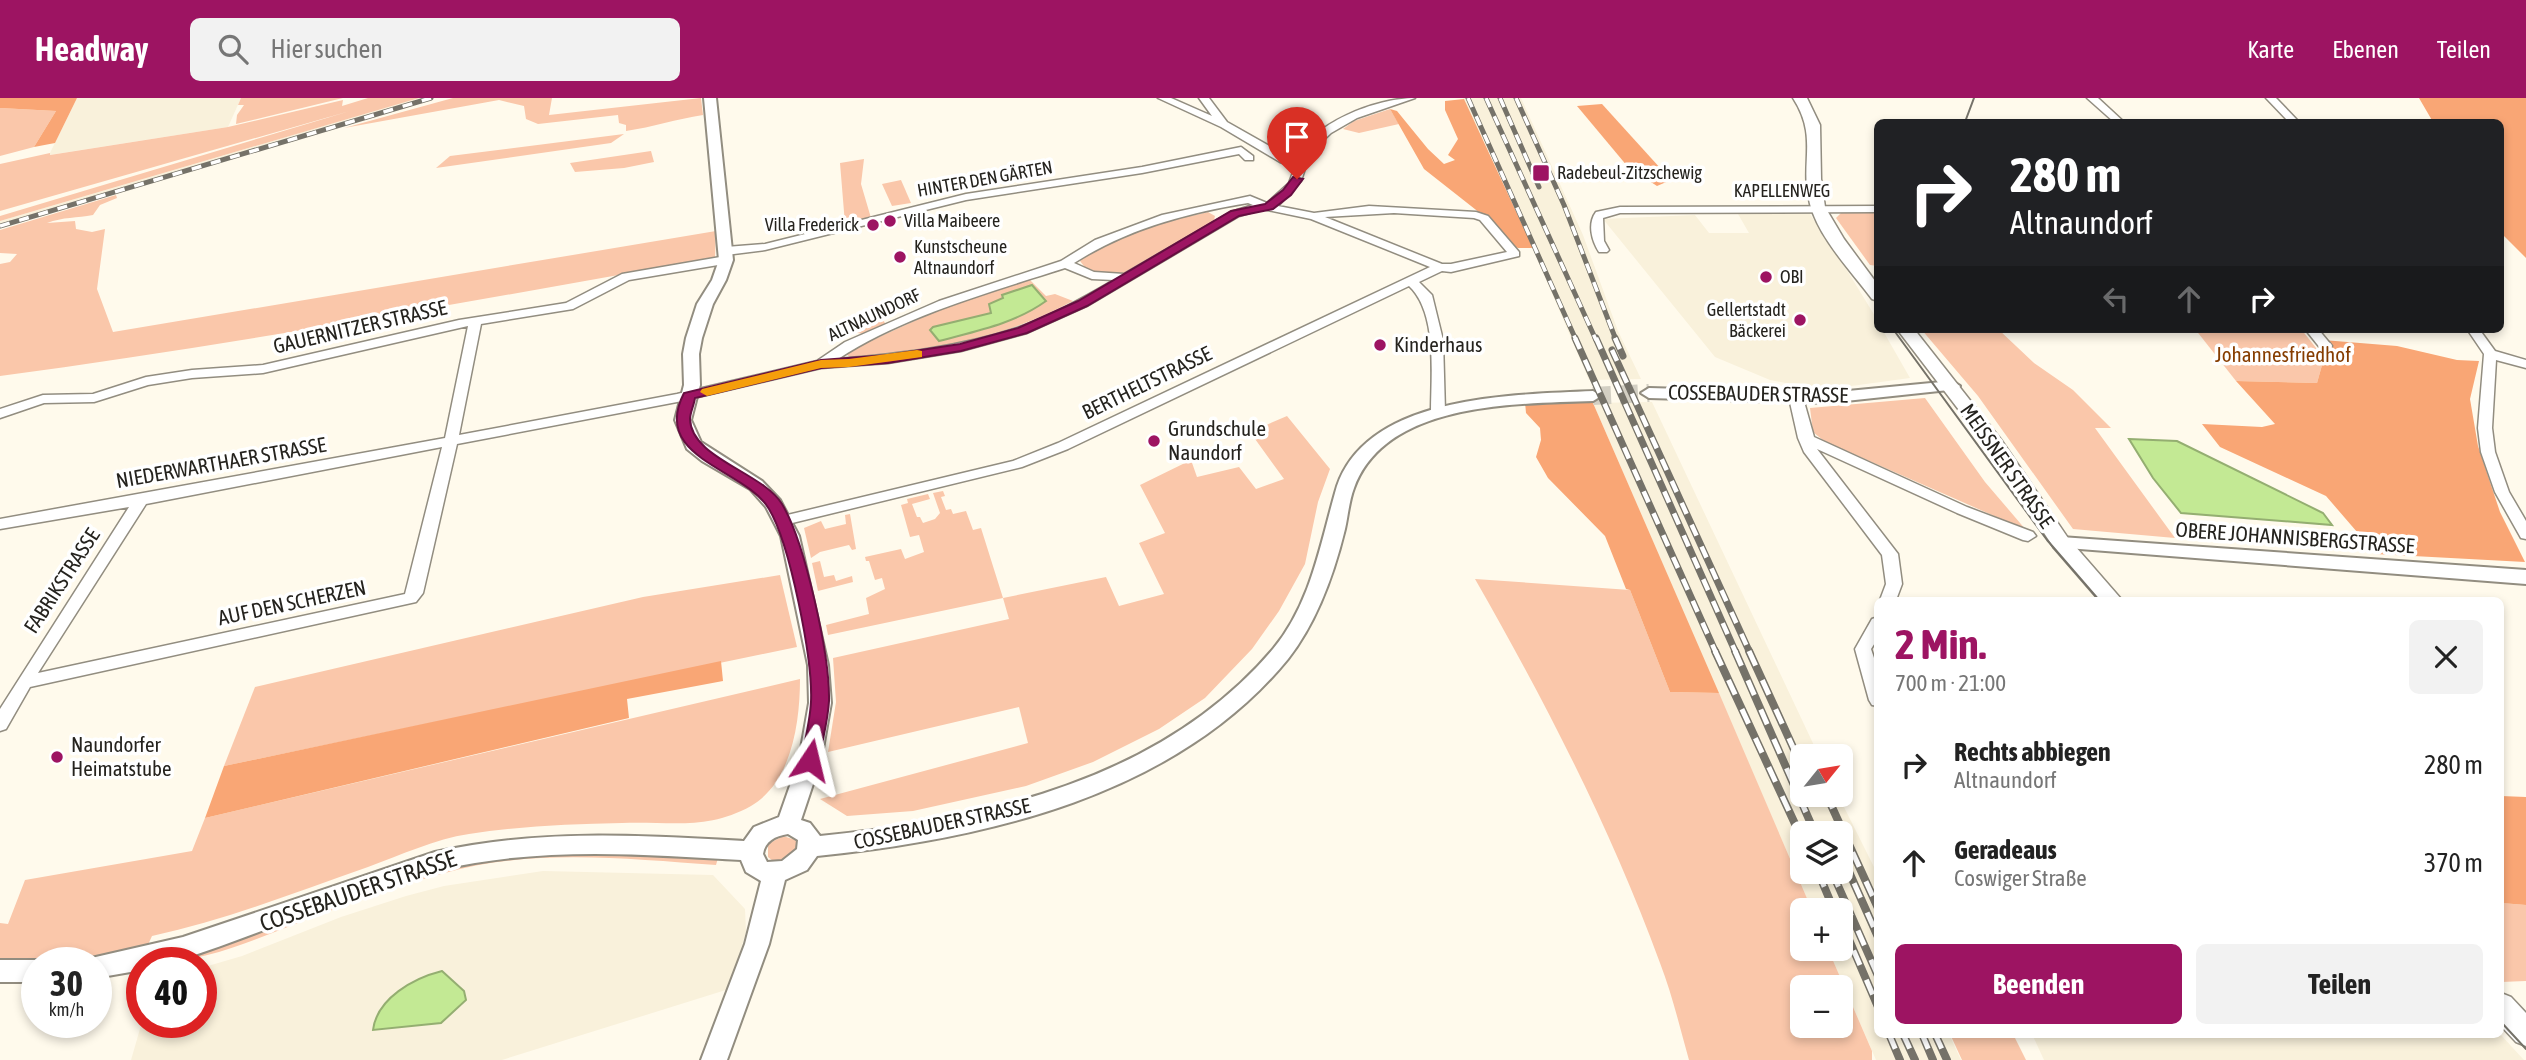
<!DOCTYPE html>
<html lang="de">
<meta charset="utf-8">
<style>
:root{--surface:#fff;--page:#f2f2f2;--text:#222;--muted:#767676;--accent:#9d1462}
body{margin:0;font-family:"Asap Condensed",sans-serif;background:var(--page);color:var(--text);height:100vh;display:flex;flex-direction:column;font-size:26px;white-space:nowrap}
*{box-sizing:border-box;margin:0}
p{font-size:23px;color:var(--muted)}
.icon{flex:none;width:38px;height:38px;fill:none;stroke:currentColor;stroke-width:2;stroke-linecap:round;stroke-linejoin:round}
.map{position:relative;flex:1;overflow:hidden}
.details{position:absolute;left:1874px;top:499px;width:630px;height:441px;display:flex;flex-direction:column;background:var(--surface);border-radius:10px;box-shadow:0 4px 10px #0003}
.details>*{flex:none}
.banner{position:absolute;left:1874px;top:21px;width:630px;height:214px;border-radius:10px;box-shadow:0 4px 10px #0003;background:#202124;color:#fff;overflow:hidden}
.needle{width:46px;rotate:60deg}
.fabs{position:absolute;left:1790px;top:646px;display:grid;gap:14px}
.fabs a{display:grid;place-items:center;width:63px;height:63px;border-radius:10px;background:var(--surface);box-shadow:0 4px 10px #0003;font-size:35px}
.speed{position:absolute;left:21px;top:849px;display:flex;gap:14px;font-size:35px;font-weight:700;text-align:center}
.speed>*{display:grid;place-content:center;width:91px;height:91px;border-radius:50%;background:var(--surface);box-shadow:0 4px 10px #0003;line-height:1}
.speed small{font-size:18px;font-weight:400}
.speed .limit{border:10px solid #d22;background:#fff;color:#111}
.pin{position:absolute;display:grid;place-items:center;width:60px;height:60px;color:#fff;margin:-72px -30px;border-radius:50% 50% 50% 0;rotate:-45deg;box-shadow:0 0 7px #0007}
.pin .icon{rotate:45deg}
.me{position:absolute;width:77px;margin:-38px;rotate:10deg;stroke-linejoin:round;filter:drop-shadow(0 0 5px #0008)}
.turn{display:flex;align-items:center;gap:24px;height:147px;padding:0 21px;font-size:32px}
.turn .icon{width:91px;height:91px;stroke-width:2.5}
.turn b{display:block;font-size:49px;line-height:60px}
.lanes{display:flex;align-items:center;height:66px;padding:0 21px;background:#0003;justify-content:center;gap:35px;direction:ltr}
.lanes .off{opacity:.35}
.round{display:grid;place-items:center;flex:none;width:74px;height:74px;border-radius:10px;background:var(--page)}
.overview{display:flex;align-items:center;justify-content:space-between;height:119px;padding:0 21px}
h1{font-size:42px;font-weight:700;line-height:52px;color:var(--accent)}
.action{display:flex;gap:14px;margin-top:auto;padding:14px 21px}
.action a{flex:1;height:80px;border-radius:10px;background:var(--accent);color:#fff;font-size:28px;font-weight:700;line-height:80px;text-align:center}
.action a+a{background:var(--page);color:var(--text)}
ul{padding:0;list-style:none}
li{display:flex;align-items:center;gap:21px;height:98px;padding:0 21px}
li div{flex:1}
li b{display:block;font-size:26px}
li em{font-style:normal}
header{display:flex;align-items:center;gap:42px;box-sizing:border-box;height:98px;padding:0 35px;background:var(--accent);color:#fff}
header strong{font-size:33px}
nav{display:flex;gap:38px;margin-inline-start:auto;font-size:24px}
.search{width:490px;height:63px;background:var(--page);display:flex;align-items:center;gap:18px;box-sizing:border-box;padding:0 24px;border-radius:10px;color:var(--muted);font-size:26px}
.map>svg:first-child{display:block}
</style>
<header>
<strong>Headway</strong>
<div class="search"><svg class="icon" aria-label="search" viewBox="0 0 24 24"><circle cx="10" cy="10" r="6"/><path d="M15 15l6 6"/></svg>Hier suchen</div>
<nav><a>Karte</a><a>Ebenen</a><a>Teilen</a></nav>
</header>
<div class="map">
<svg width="2526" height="962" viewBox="0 0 2526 962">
<rect width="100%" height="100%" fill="#fffaec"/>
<g fill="#f9f1db" fill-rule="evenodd">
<path d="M77 0H241L228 29 49 57Z"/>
<path d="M419 0H434L0 129V123Z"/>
<path d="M1463 0H1521L1583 137 1618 233 1641 281 1589 282 1511 99Z"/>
<path d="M1738 116H1810L1848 174 1878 223V231H1882L1910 280 1822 292 1770 282 1715 259 1603 121 1695 117 1709 135H1749Z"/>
<path d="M1652 304 1819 658H1802V696L1838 697 1878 777V936H1949L1961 962H1876L1828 851 1841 850V812H1812L1593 305ZM1802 735H1841V774H1802Z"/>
<path d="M543 773 713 777 745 811 746 834 729 891 502 962H131L142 924H201V870L242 858 341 819 406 798 444 788Z"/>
<path d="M2032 936H2500L2524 962H2044Z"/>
</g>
<g fill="#fac7aa" fill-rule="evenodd">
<path d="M241 0H343L236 26 237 17 244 7H238Z"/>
<path d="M368 0H419L0 123V118L350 13 0 113V66L50 55V57L228 29 343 2 342 8Z"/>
<path d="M453 0H552L549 17 701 0 703 17C676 21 653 29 626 33V27L619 25 618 17 538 26 526 21 524 8 499 2 344 30Z"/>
<path d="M0 10 56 13 34 49 0 58Z"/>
<path d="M1390 11 1399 26 1359 35 1343 31 1354 23Z"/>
<path d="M624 36 611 45 436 70 450 58Z"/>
<path d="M651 53 654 64 624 70 575 74 570 65Z"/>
<path d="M864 61 861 86 871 120 845 126 840 65Z"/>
<path d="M901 82 911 105 892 108 882 86Z"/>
<path d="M116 97 117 100 100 107 93 117C77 120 63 119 47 125L75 123 76 131 92 134 105 131 97 191 113 234 716 133 715 160C477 202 239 246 0 278V166L10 164 17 156 0 155V132Z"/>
<path d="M1843 113H1878V168L1870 167 1836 120Z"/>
<path d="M1208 114 1215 118 1214 122 1206 128 1124 176H1096L1087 172 1080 163C1099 139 1158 126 1187 115L1191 118Z"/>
<path d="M1028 180 1046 198 1055 196 1073 203C1007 239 940 251 866 260L850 259 844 255 956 204Z"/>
<path d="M878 213 886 227 863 236 858 235 849 221Z"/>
<path d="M1921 231H1998L2034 265 2073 292 2111 330H2095L2175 440 2073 431 1978 298Z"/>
<path d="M2195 231H2301L2324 260 2317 285 2236 283Z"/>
<path d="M1925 300 1985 384 2026 432 1824 343 1813 334 1810 310Z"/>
<path d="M1287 318 1330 371 1318 404 1305 466 1279 513 1252 551 1205 600 1159 631 1093 664 1026 688 913 713 847 718 820 701 1028 645 1019 609 828 654 836 604 833 560 1009 521 1003 500 828 537 826 527 869 516 866 500 885 491 882 480 875 482 869 463H866L865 459 901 451 905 461 924 454 919 437 910 439 901 407 908 405 907 401 928 396 930 401 912 406 917 419H920L923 425 935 421 940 415 933 395 943 393 945 398 941 399 946 412 951 411 953 416 966 413 973 432 981 430 1003 500 1106 479 1119 508 1164 496 1139 445 1165 435 1140 387 1191 362 1197 379 1239 369 1256 391 1284 381 1250 334Z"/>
<path d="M850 416 856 451 852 452 849 447 820 454 811 460 804 430 821 423 825 431 846 426 845 417Z"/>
<path d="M820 463 824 479 834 477 836 483 852 478 853 484 818 493 812 465Z"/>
<path d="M780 477 797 549 224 668 255 589 643 499Z"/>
<path d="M1475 481 1630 492 1670 594 1719 595 1812 812H1802V850L1828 851 1872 953V962H1689C1680 930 1672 896 1660 865 1611 731 1546 605 1475 481ZM1802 889H1841V928H1802Z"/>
<path d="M800 581C800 624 792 684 751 708 706 733 670 723 622 725 571 726 520 728 469 736 435 741 401 757 368 769 297 794 225 822 152 838L146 851 65 863H0V825L8 826 25 782 192 753 205 720Z"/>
<path d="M783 738 796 742C801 757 786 763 773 763L768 759V746Z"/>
<path d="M581 753 718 760 716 767C627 761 533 750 445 775 397 788 350 805 303 823 255 841 207 864 155 864L236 843 366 793 447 769 495 759Z"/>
<path d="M2501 805 2526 807V883L2501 884Z"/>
<path d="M1950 936H2013L2026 962H1962Z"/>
</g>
<g fill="#f9a675">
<path d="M0 0H77L55 45 34 49 56 13 0 10Z"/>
<path d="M2419 0H2526V160L2501 135V24H2433Z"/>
<path d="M1464 1 1533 150H1518L1505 143 1485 119 1424 71 1390 11 1397 13 1428 51 1444 66 1455 62 1448 57 1458 41 1445 12V3Z"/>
<path d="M1602 6 1671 82 1657 88 1628 69 1577 8Z"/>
<path d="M2323 242 2397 248 2457 262 2479 263 2470 301 2478 348 2500 414 2525 464 2376 456 2326 398 2220 349 2202 326 2262 329 2275 326 2236 283 2317 285 2324 260 2333 256Z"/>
<path d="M1592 302 1593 305 1719 595 1670 594 1630 492 1626 491 1605 438 1548 380 1536 359 1541 342 1540 330 1526 315 1525 304Z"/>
<path d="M721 563 723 583 627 601 629 620 205 720 224 668Z"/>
<path d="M2501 698 2526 699V807L2501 805Z"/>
</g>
<g fill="#c3e994" stroke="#94ae71" stroke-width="2">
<path d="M1032 187 1046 203C1014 226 976 233 939 243L930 232 933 229 991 215 989 206 1003 200 1002 197Z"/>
<path d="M2129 341 2177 343 2323 415 2332 427 2181 415 2153 380Z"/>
<path d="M442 873 464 893 466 902 441 925 373 932C377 900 414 880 442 873Z"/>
</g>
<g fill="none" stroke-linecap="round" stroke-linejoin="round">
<path stroke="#d3cfc3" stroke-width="18" stroke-dasharray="18 9" stroke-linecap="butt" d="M1593 298 1649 295"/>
<defs>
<g id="minor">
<path d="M1158 0H1171L1212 18 1199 0H1209L1227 24 1296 63C1310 25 1377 0 1415 0L1357 20 1331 35 1310 55 1301 83 1278 108 1314 115 1369 108 1476 114 1488 118 1519 154V158L1451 174 1442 173 1419 184 1432 197 1443 242 1445 314 1443 317 1438 318 1431 314C1431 277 1438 215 1409 188L1068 351 1022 369 784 427 779 425 776 422 779 419 1013 363 1058 345 1430 169 1311 121 1263 111 1239 118 1087 208 1027 235 961 253 888 265 821 270 677 304 457 346 423 495 416 504 30 589 6 631 0 633V611L129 409 0 431V421L445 340 468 228 263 275 192 280 148 287 94 304 44 305 0 320V311L43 297 93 296 146 279 192 272 263 267 459 222 566 205 622 176 726 158 732 162 730 165 629 182 573 211 481 226 459 337 677 296 817 263 845 244 939 203 1061 163 1095 142 1162 117 1250 98 1267 105 1289 85 1295 69 1280 64 1221 29ZM1248 105 1253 107 1231 114 1124 176 1094 174 1074 165C1127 131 1187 115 1248 105ZM1394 115 1474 120 1480 122 1507 154 1451 166H1442L1325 119ZM1065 170 1092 181 1114 182C1083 200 1051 218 1017 230 960 249 898 256 838 261 903 218 991 194 1065 170ZM442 349 405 496 38 575 146 406Z"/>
<path d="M2087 0H2098L2124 24H2114Z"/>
<path d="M2266 0H2276L2299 24H2289Z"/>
<path d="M1241 49 1253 58V62H1245L1239 56 1142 75 966 102 765 152 726 157 720 153 726 149 765 146 966 96 1142 69Z"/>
<path d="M1878 108V114L1620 115 1603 120 1604 143 1609 152 1607 154H1599C1592 143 1587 126 1596 114L1620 109Z"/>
<path d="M2305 231H2318L2332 248 2326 252 2321 251Z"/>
<path d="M2467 231H2479L2495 253 2526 262V270L2496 262 2492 330 2495 354 2509 394 2526 423V441L2521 440 2495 394 2481 354 2478 330 2484 256Z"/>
<path d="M1796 296 1803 300 1814 339 1967 409 2033 434 2036 438 2028 443 2023 442 1957 415 1817 351 1898 456 1902 486 1896 502H1880L1886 486 1882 457 1804 354 1798 340 1789 300Z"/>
<path d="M1878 519V540L1871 551 1878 572V608L1872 607 1869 602 1855 551 1872 521Z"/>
</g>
<g id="tertiary">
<path d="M704 0H716L733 162 726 182 713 206 702 240 699 256 700 287 691 322 701 344 762 383 780 402 799 438 828 567 831 605 821 662 801 722 810 725 820 738C984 722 1162 682 1273 551 1310 507 1320 448 1335 395 1361 296 1513 297 1593 293L1601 298 1593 303C1517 306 1386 303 1354 390 1349 403 1348 418 1345 431 1334 476 1317 524 1288 561 1176 698 985 741 817 758L807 772 785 782 769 846 727 962H701L745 846 761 783 746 774 741 762C652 757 563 750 475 765 375 782 280 830 183 861L170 864H142V872L96 880V864H86L87 861 183 839 435 754C538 731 639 737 744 743L754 729 779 719 799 662 809 605 808 567 781 438 766 409 750 391 702 363 687 351 675 322 684 287 683 256 686 240 697 206 712 182 719 162ZM788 736 798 742 797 751 782 763 767 764 763 756C765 743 775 738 788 736Z"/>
<path d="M1952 283 1960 288 1958 291 1827 305 1649 300 1641 295 1649 290 1827 295Z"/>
<path d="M2061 439 2526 472V486L2054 449 2052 445 2054 441Z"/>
<path d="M0 862H37L44 864H37V884H0Z"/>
</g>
<g id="secondary">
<path d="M1793 0H1807L1820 27 1821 81 1825 109 1844 141 1878 187V203L1872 201C1851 173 1819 140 1810 106 1799 65 1819 40 1793 0Z"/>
<path d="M1897 231H1914L2002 343 2068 440 2122 502H2099L2054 450 1988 350Z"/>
<path d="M2501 895 2511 899 2526 915V948L2516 944 2501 928Z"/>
</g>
</defs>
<use href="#minor" stroke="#928d80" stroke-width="3"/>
<use href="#tertiary" stroke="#928d80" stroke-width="4"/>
<use href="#secondary" stroke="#928d80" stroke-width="3"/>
<use href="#minor" fill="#fff" fill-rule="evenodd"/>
<use href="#tertiary" fill="#fff" fill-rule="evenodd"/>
<use href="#secondary" fill="#fff" fill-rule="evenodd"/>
<g stroke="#757269" stroke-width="2">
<path d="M1965 24 1974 0"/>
<path d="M1893 231 2047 442 2099 502"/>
<path d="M2501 924 2526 951"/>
</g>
<defs>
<g id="rail-far2">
<path d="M1468 0 1576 242"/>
<path d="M1486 0 1596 242"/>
<path d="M1500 0 1539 89"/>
<path d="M1516 0 1564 107 1616 242"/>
<path d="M0 128 431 0"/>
</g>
<g id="rail-far1">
<path d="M1575 240 1716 555"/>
<path d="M1596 240 1736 555"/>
<path d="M1615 240 1623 258"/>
<path d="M1612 252 1750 555"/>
</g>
<g id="rail">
<path d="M1715 553 1802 741"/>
<path d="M1735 553 1815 735"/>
<path d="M1749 553 1802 669"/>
<path d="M1826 696 1878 810"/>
<path d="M1841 756 1878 839"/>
<path d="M1818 774 1834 812"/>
<path d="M1832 774 1878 878"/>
<path d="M1841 823 1878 909"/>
<path d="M1889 936 1900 962"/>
<path d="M1903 936 1915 962"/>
<path d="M1922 936 1933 962"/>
<path d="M1935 936 1947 962"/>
</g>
</defs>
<use href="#rail-far2" stroke="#757269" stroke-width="5"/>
<use href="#rail-far1" stroke="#757269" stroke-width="7"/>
<use href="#rail" stroke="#757269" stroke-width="8"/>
<use href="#rail-far2" stroke="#fff" stroke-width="3.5" stroke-dasharray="10" stroke-linecap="butt"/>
<use href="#rail-far1" stroke="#fff" stroke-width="4.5" stroke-dasharray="12" stroke-linecap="butt"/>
<use href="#rail" stroke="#fff" stroke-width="5" stroke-dasharray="16" stroke-linecap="butt"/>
</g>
<path fill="#9d1462" stroke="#660d40" stroke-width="2" d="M1293 79 1303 81 1291 97 1273 111 1239 118 1087 208 1027 235 961 253 888 265 821 270 695 300C694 307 690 315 690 321 691 360 762 374 782 406 805 444 830 558 829 603 828 623 822 643 819 662L817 667H804L801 662C805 643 810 623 811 604 813 562 790 446 769 411 745 370 650 361 684 295L821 262 888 257 960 246 1018 230 1078 203 1231 113 1265 106 1283 92Z"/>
<path fill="#f59e0b" d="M917 252 922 253V259L849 269 821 270 707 298 700 294 702 291 821 262 849 261Z"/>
<g fill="#9d1462" stroke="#fff" stroke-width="2.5">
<rect x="1532" y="66" width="18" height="18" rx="3.5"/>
<circle cx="890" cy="123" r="7"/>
<circle cx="873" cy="127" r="7"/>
<circle cx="900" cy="159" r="7"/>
<circle cx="1766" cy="179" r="7"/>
<circle cx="1800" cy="222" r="7"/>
<circle cx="1380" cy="247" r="7"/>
<circle cx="1154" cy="343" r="7"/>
<circle cx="57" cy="659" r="7"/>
</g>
<g text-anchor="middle" stroke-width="7" stroke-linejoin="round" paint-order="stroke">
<g font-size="18" fill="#25231e" stroke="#fff" text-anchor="start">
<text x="1557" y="81">Radebeul-Zitzschewig</text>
<text x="904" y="129">Villa Maibeere</text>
<text x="859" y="133" text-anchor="end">Villa Frederick</text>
<text x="914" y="155">Kunstscheune<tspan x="914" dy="21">Altnaundorf</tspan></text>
<text x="1780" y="185">OBI</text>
<text x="1786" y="218" text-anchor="end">Gellertstadt<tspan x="1786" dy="21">Bäckerei</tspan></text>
</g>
<g font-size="18" fill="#25231e" stroke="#fff">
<text transform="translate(985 81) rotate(-10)" y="6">HINTER DEN GÄRTEN</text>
<text x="1782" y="99">KAPELLENWEG</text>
<text transform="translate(874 217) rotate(-25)" y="6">ALTNAUNDORF</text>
</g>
<g font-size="21" fill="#25231e" stroke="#fff">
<text transform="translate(360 229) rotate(-13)" y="7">GAUERNITZER STRASSE</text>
<text transform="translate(1147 285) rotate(-26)" y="7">BERTHELTSTRASSE</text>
<text transform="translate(1758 296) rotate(1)" y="7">COSSEBAUDER STRASSE</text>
<text transform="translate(221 365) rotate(-10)" y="7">NIEDERWARTHAER STRASSE</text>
<text transform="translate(2007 368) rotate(55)" y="7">MEISSNER STRASSE</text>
<text transform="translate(2295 440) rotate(4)" y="7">OBERE JOHANNISBERGSTRASSE</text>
<text transform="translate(62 483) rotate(-57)" y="7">FABRIKSTRASSE</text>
<text transform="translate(292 505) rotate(-12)" y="7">AUF DEN SCHERZEN</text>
<text transform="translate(942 726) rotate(-12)" y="7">COSSEBAUDER STRASSE</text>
</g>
<g font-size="21" fill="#25231e" stroke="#fff" text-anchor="start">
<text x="1394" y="254">Kinderhaus</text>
<text x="1168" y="338">Grundschule<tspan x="1168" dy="24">Naundorf</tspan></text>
<text x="71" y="654">Naundorfer<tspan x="71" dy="24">Heimatstube</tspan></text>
</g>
<g font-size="21" fill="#863d00" stroke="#fff">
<text x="2283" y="264">Johannesfriedhof</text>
</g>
<g font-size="24" fill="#25231e" stroke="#fff">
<text transform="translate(358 793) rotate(-19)" y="8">COSSEBAUDER STRASSE</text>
</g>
</g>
</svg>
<div class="fabs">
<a><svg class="needle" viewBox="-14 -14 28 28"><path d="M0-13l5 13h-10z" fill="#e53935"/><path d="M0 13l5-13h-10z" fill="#767676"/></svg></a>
<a><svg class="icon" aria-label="layers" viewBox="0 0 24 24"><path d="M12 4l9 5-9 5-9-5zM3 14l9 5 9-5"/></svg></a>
<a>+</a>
<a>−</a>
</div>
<div class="speed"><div>30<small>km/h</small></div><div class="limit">40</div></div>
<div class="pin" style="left:1297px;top:81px;background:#d93025"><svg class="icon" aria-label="arrive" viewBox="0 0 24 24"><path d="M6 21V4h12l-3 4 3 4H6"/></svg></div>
<svg class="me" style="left:810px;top:662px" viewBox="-20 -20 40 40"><path d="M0-17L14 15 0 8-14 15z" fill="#9d1462" stroke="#fff" stroke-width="4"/></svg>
<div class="banner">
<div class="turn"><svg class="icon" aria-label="right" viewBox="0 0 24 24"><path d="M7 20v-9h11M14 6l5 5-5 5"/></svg><div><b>280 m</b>Altnaundorf</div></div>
<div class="lanes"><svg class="icon off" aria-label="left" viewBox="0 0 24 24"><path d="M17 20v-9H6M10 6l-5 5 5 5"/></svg><svg class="icon off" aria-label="ahead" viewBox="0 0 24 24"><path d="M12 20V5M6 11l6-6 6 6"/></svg><svg class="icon" aria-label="right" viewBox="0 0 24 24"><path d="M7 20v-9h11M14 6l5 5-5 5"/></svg></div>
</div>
<section class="details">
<div class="overview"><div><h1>2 Min.</h1><p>700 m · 21:00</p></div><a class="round"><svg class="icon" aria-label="close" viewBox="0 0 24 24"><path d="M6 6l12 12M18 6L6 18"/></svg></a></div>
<ul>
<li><svg class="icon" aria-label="right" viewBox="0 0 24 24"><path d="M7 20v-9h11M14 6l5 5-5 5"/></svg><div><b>Rechts abbiegen</b><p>Altnaundorf</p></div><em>280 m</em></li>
<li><svg class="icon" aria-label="ahead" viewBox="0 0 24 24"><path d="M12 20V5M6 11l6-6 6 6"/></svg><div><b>Geradeaus</b><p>Coswiger Straße</p></div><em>370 m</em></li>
</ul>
<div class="action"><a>Beenden</a><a>Teilen</a></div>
</section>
</div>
